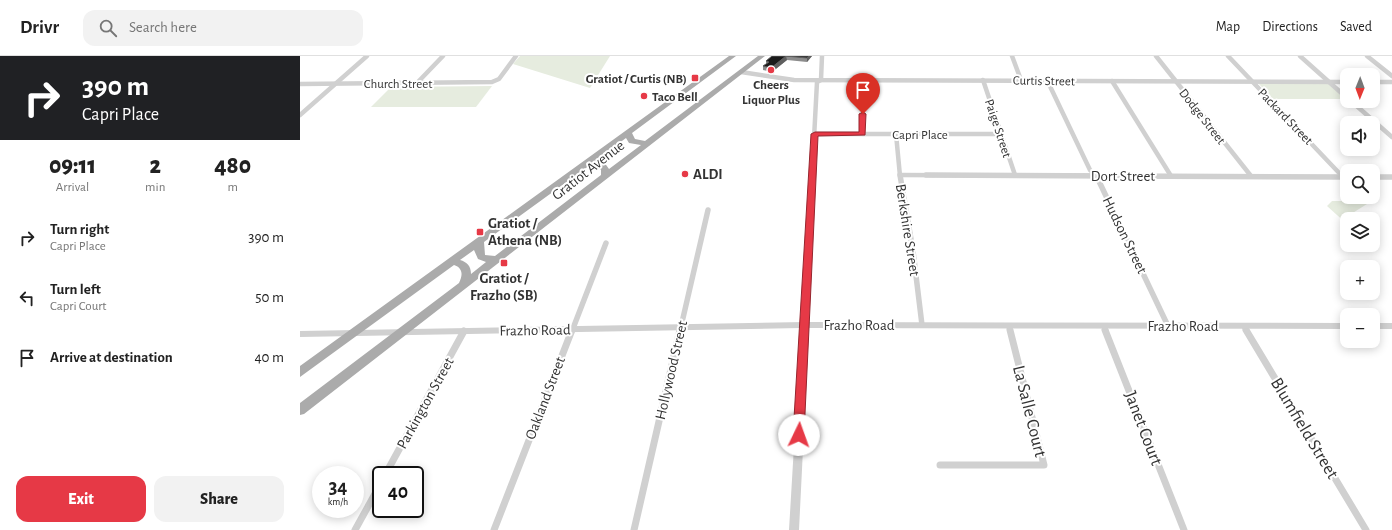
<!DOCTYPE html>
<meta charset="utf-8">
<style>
:root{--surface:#fff;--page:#f2f2f2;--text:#222;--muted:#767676;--line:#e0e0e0;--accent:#e63946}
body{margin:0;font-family:"Alegreya Sans",sans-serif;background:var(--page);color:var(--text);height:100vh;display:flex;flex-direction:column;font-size:15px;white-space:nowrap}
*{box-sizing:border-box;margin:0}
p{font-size:13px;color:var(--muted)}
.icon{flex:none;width:22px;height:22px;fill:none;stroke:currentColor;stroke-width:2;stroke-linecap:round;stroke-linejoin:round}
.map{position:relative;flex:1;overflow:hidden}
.drawer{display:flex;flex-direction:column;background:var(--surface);width:300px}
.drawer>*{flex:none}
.banner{background:#202124;color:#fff;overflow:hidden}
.needle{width:26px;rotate:181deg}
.tools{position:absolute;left:1040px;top:12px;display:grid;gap:8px}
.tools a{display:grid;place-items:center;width:40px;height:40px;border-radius:8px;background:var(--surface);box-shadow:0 2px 10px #0003;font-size:20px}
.speed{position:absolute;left:12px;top:410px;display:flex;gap:8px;font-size:20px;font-weight:700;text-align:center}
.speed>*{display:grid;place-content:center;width:52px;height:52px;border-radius:50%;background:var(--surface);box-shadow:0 2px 10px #0003;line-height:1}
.speed small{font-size:10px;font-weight:400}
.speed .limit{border:2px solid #111;border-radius:6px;background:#fff;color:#111}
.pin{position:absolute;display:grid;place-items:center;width:34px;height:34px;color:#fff;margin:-41px -17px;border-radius:50% 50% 50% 0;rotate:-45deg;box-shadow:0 0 4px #0007}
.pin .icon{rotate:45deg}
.me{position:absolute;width:44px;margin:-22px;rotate:3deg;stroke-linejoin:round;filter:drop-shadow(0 0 3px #0008)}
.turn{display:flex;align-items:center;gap:14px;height:84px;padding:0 16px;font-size:18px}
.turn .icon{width:52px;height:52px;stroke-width:2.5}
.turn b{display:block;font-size:28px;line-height:34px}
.eta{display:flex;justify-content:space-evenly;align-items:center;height:68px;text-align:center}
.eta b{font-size:24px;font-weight:800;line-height:28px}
.cta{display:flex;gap:8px;margin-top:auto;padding:8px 16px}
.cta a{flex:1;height:46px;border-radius:12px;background:var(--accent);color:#fff;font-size:16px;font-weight:800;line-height:46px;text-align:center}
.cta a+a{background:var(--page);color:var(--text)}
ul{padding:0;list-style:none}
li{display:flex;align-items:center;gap:12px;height:60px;padding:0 16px}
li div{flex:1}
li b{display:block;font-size:15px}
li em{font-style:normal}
header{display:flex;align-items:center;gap:24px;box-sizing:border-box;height:56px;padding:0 20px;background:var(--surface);border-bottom:1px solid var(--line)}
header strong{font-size:19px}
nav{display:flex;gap:22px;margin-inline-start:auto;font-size:14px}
.search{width:280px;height:36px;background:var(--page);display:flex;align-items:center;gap:10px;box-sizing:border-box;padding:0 14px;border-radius:12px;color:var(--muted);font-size:15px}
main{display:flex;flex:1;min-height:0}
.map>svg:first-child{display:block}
</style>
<header>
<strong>Drivr</strong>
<div class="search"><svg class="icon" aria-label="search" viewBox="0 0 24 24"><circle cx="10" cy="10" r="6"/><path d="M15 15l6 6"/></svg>Search here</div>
<nav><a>Map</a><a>Directions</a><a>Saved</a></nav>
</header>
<main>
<section class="drawer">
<div class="banner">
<div class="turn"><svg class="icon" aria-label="right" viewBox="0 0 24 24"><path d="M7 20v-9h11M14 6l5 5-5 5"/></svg><div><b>390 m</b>Capri Place</div></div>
</div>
<div class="eta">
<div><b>09:11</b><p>Arrival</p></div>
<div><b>2</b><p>min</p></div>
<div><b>480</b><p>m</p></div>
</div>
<ul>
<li><svg class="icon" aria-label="right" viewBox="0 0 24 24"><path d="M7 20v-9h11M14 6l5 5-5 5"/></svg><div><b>Turn right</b><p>Capri Place</p></div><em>390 m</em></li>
<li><svg class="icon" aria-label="left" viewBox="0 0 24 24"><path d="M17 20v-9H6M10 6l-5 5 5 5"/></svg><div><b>Turn left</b><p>Capri Court</p></div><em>50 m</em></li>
<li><svg class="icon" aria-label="arrive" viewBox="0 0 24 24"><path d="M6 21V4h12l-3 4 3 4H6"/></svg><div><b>Arrive at destination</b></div><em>40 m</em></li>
</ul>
<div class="cta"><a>Exit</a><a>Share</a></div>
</section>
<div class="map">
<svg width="1092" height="474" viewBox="0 0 1092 474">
<rect width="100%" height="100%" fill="#fff"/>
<g fill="#e6ecdf">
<path d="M220 0H310L290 32 213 8Z"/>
<path d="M958 27H1028L1045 43H973Z"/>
<path d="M192 30 176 51H71L91 31Z"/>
<path d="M1043 141H1059L1067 148 1051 158 1054 163H1047V168L1027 150 1032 145H1046Z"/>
</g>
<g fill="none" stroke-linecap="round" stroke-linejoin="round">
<g stroke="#d0d0d0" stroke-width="4.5">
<path d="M712 0 721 24"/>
<path d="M856 0 951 120"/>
<path d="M928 0 1042 120"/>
<path d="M1000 0 1047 42"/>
<path d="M1067 0 1092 20"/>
<path d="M441 16 494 24 1047 26"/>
<path d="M683 24 715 119"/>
<path d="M747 24 790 114 797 120"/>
<path d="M812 25 871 120"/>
<path d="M1073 26H1092"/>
<path d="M117 27 143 0"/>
<path d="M0 28 192 26 199 23 216 0"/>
<path d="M1051 45 1092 81"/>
<path d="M563 58V78"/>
<path d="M0 59 67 0"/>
<path d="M515 78H701"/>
<path d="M596 78 600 120"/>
<path d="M600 119 849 120"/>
<path d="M512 120 517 26 521 24 522 0"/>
</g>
<g stroke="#d0d0d0" stroke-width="5.5">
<path d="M600 119 613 195 622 269"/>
<path d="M626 119 1047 121"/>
<path d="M796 119 868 270"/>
<path d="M1041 119 1043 121"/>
<path d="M1073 121H1092"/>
<path d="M505 269 512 119"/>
<path d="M709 270 710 275"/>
<path d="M804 270 806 275"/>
<path d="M944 270 947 275"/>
<path d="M272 275 306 187"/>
<path d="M380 275 408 154"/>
</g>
<g stroke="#d0d0d0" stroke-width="7">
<path d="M805 274 884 474"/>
<path d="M946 274 1066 474"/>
<path d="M640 409H744L710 274"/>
<path d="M85 419 164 275"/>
<path d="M55 474 81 427"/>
<path d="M194 474 272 274"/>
<path d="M334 474 380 274"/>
</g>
<g fill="#d0d0d0" fill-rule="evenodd">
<path d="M505 266 1047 267V273L509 272 499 474H489L501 272 0 281V275Z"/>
<rect x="1073" y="267" width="19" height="6"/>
</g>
<path fill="#ababab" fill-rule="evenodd" d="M429 0H436L332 77 335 83 345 85 458 0H465L4 358 0 359V347L159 227C163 219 163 212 154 209L0 321V310ZM326 82 329 87 341 89 309 113 304 106 295 105ZM290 109 298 110 301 114V119L195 200 185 199 184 186ZM174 194 178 203 186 206 171 218C171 210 167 206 160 204Z"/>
</g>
<path fill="#8c8c8c" d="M472 0H512L507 6 487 4 472 16 463 14V10L466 8V5Z"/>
<g fill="#5f5f5f">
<path d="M486 0 487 4 472 16 471 12Z"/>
<path d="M509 0H512L507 6V2Z"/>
</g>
<path fill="#1a1a1a" stroke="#5f5f5f" d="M472 0H509L507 2 486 0 471 12 463 10 469 6 466 5Z"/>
<path fill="#e63946" stroke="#96252e" d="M563 56 566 58 565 79 518 80 504 379 503 383 499 384 495 383 493 379 511 78 515 76H559V58Z"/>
<g fill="#e63946" stroke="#fff" stroke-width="1.5">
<circle cx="471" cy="14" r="4"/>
<rect x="391" y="18" width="8" height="8" rx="2"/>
<circle cx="344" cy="40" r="4"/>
<circle cx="385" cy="118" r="4"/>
<rect x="176" y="172" width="8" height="8" rx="2"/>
<rect x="200" y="203" width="8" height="8" rx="2"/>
</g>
<g text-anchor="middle" stroke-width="4" stroke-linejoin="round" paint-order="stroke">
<g font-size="13" font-weight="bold" fill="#333" stroke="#fff" text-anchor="end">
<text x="387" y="27">Gratiot / Curtis (NB)</text>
<text x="471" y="33" text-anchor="middle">Cheers<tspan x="471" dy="15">Liquor Plus</tspan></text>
<text x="352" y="45" text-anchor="start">Taco Bell</text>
</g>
<g font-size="13" fill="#333" stroke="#fff">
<text transform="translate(744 24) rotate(1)" y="5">Curtis Street</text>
<text x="98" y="32">Church Street</text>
<text transform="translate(903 60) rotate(52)" y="5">Dodge Street</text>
<text transform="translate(986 60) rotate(46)" y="5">Packard Street</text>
<text transform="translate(699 72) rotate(72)" y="5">Paige Street</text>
<text x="620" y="83">Capri Place</text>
</g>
<g font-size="15" fill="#333" stroke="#fff">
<text transform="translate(288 114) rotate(-38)" y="5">Gratiot Avenue</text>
<text x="823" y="125">Dort Street</text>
<text transform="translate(608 174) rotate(81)" y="5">Berkshire Street</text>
<text transform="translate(825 179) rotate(64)" y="5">Hudson Street</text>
<text x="559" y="274">Frazho Road</text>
<text x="883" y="275">Frazho Road</text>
<text transform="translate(235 274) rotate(-1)" y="5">Frazho Road</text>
<text transform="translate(371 314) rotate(-77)" y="5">Hollywood Street</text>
<text transform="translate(245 342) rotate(-69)" y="5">Oakland Street</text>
<text transform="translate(125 347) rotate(-61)" y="5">Parkington Street</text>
</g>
<g font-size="15" font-weight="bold" fill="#333" stroke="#fff" text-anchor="start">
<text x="393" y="123">ALDI</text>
<text x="188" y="172">Gratiot /<tspan x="188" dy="17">Athena (NB)</tspan></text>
<text x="204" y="227" text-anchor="middle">Gratiot /<tspan x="204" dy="17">Frazho (SB)</tspan></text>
</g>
<g font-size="18" fill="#333" stroke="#fff">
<text transform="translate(730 355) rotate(76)" y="6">La Salle Court</text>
<text transform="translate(844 372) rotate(69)" y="6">Janet Court</text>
<text transform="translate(1005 372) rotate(59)" y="6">Blumfield Street</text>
</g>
</g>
</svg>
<div class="tools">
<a><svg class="needle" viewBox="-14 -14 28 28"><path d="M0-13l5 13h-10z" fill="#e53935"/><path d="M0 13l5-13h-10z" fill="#767676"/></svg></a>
<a><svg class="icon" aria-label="sound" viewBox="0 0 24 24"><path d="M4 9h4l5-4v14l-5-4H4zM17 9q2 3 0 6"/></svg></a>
<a><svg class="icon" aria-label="search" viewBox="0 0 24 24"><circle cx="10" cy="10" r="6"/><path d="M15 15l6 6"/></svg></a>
<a><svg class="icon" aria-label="layers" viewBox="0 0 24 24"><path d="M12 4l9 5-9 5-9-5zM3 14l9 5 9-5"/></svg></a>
<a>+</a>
<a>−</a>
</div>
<div class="speed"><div>34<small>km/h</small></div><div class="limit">40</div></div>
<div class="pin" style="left:563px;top:58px;background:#d93025"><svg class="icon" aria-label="arrive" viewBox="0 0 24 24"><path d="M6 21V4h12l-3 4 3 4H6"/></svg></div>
<svg class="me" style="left:499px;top:379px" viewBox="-20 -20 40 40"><circle r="19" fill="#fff"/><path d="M0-13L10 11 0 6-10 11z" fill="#e63946"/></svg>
</div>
</main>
